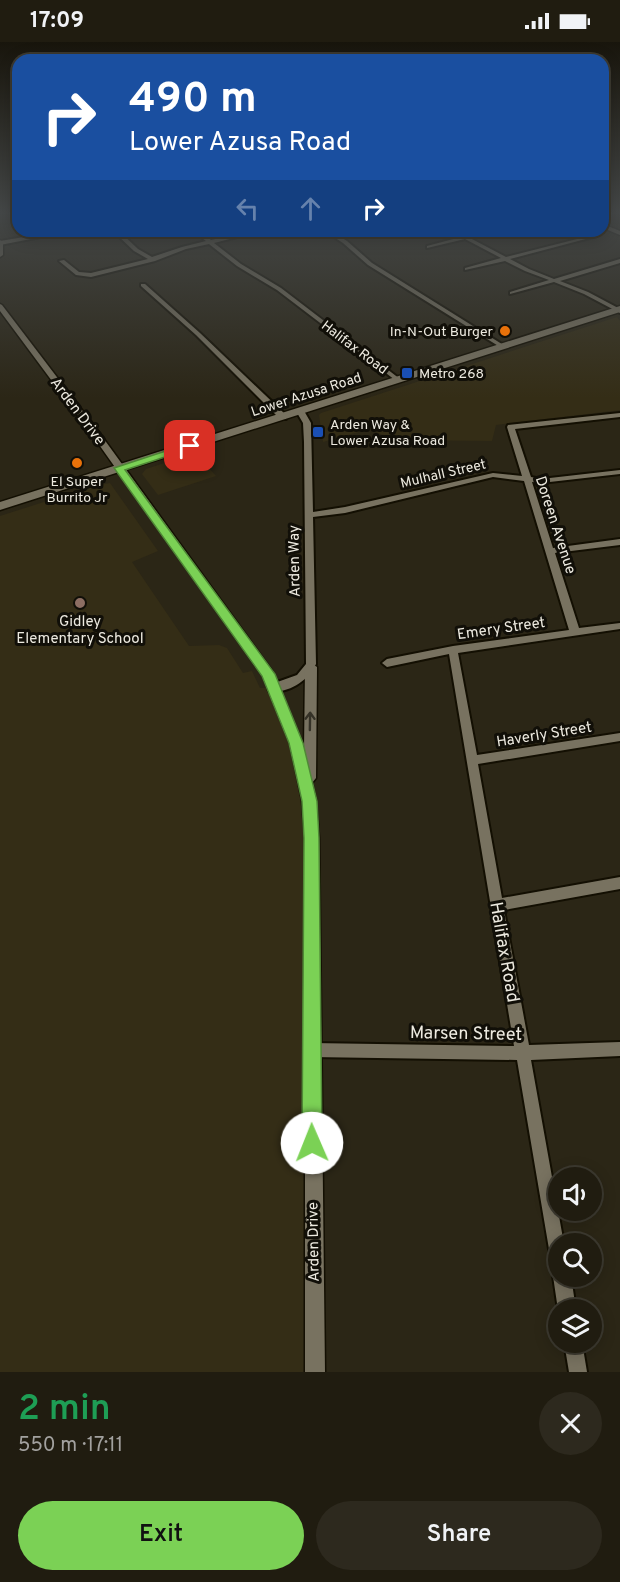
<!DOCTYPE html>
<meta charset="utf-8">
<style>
:root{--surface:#201c10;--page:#2d291e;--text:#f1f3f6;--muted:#a2a19f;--line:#3d3a30;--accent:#7bd155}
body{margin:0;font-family:Overpass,sans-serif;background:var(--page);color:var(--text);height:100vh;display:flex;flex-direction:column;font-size:22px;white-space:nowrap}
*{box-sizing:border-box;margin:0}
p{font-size:20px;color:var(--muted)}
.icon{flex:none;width:33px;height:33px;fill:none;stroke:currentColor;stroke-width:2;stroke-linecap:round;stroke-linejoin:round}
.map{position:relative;height:1330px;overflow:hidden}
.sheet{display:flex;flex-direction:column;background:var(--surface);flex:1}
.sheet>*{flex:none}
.hud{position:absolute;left:12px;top:12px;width:597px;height:183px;border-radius:18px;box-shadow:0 3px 15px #0003,0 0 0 2px var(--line);background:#1a4fa0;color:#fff;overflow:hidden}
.buttons{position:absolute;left:548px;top:1125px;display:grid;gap:12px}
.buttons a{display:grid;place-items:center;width:54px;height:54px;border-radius:50%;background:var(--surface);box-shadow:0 3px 15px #0003,0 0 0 2px var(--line);font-size:30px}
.pin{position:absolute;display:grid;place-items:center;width:51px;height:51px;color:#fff;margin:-26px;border-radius:12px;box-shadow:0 3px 9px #0006}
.me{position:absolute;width:66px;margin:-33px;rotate:359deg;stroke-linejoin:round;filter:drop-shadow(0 0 4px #0008)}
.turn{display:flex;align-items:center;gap:21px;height:126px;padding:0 18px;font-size:27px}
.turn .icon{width:78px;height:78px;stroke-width:2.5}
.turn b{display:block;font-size:42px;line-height:51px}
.lanes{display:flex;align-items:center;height:57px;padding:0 18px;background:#0003;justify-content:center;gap:30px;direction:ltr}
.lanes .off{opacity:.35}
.round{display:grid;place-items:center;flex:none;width:63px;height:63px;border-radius:32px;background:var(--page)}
.headline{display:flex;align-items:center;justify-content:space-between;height:102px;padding:0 18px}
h1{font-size:36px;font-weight:600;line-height:45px;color:#1e9e55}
.action{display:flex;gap:12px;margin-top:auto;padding:12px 18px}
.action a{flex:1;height:69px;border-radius:36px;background:var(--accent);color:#111;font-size:24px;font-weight:600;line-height:69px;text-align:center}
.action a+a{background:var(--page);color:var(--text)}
.status{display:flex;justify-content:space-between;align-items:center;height:42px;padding:0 30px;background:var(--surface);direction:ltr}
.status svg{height:16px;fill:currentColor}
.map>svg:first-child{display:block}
</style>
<div class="status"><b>17:09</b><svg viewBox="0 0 49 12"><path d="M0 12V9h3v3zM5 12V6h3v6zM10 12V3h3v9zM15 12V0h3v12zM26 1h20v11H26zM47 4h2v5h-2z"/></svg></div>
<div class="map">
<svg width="620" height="1330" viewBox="0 0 620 1330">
<rect width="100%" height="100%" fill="#2b2616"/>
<g fill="#342d16">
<path d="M617 275 620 279V368L496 383 492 399 395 398 369 387 323 400 319 373 321 371Z"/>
<path d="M195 411 216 434 158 453 142 432 146 427Z"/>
<path d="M110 441 158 509 132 520 189 604 219 603 227 606 243 631 252 629 260 646H273L309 758 312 1330H0V474L94 444Z"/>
</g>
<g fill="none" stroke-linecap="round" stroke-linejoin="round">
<defs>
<g id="minor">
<path d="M60 189H72L0 203V199Z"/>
<path d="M113 189H119L138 207 152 215 182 205 206 199 193 189H199L211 198 251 189H261L214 201 241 222 281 246 400 337 395 338 277 248 237 224 209 202 186 207 155 219 91 235 76 233 59 219 64 218 79 230 91 231 148 217 134 209Z"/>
<path d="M325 189H331L347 199 372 221 505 304 500 305 368 223 343 201Z"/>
<path d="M450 189H457L467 194 487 189H496L470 196 506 215 597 192V194L510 217 529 227 554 237 620 217V221L560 239 588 250 620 267V271L584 252 554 240 510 252V250L549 238 525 229 505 219 465 228V226L501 216 465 197 427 206V204L461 195Z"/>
<path d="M141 242H145L200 291 286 373V377H280L196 293 141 244Z"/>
<path d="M297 367H303L311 381 313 470 345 465 493 431 522 434 507 385 508 383 620 371V375L515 387 531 435 541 437 620 428V432L541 441 532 440 553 506 620 497V503L555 511 579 586 620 581V587L458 611 477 713 620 691V699L478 722 502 856 620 835V847L504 868 529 1003 620 1000V1014L531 1018 564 1202H558V1221L552 1219 550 1213 517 1018 311 1015 306 1013 304 1008 306 1003 311 1001 514 1004 449 612 387 625 382 621 387 617 453 604 569 588 524 439 493 435 345 471 313 475 316 622C308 639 288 652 269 649L268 646 269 643 297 633 306 622 304 400 303 381 296 369Z"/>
<path d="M558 1227V1234H571L576 1268H558L553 1234Z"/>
<path d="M564 1300H582L587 1330H569Z"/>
</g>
<g id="tertiary">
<path d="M603 182 620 189V193L603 186Z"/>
<path d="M0 198 3 200V213L0 215Z"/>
<path d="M0 262 2 263 101 393 272 629 304 708 305 625 311 621 317 625 316 736 312 741 316 758 319 796 325 1330H305V796L302 758 290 701 263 634 95 397 0 269Z"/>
</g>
<path id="secondary" d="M620 264V270L0 468V460Z"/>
</defs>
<use href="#minor" stroke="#130f02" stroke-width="4"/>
<use href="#tertiary" stroke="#130f02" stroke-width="3"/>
<use href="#secondary" stroke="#130f02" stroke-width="3"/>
<use href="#minor" fill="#787260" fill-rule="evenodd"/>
<use href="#tertiary" fill="#787260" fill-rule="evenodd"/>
<use href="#secondary" fill="#787260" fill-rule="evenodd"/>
</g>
<defs><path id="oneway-shaft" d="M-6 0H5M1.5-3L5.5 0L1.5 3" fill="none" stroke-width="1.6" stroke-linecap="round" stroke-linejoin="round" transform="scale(1.5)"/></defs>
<use stroke="#353227" href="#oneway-shaft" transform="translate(310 679) rotate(-89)"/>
<linearGradient id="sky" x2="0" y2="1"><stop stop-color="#18150c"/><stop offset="0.48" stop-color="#444747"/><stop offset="1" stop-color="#444747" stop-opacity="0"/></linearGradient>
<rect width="620" height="356" fill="url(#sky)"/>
<path fill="#7bd155" stroke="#508837" stroke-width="1.5" d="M190 401 193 402V406L125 428 275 632 303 701 317 759 319 796 322 1101 319 1108 312 1111 305 1108 302 1101 304 796 302 759 289 701 262 634 114 426Z"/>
<g fill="#e8710a" stroke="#110f08" stroke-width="2">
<circle cx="505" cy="289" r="6"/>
<circle cx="77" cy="421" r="6"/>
</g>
<g fill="#1a4fb4" stroke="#110f08" stroke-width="2">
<rect x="401" y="325" width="12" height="12" rx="3"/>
<rect x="312" y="384" width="12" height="12" rx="3"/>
</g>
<circle fill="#8d6e63" stroke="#110f08" stroke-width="2" cx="80" cy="561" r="6"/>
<g text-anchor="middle" stroke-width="6" stroke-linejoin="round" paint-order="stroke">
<g font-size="14" fill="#edeae0" stroke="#110f08" text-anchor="start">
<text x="493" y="294" text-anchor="end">In-N-Out Burger</text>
<text x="419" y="336">Metro 268</text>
<text x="330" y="387">Arden Way &amp;<tspan x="330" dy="16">Lower Azusa Road</tspan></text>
<text x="77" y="444" text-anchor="middle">El Super<tspan x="77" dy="16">Burrito Jr</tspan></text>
</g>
<g font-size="14" fill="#edeae0" stroke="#110f08">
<text transform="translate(355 305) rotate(37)" y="5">Halifax Road</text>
<text transform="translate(306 352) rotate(-18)" y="5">Lower Azusa Road</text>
<text transform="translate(443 431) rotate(-13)" y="5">Mulhall Street</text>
</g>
<g font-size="15" fill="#edeae0" stroke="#110f08">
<text transform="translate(78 369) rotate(53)" y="5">Arden Drive</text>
<text transform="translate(556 483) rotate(72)" y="5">Doreen Avenue</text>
<text transform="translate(294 519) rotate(-91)" y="5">Arden Way</text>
<text transform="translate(501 586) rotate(-8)" y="5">Emery Street</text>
<text transform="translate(544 692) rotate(-9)" y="5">Haverly Street</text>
<text transform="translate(313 1200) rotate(-91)" y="5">Arden Drive</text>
</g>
<g font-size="15" fill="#edeae0" stroke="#110f08">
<text x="80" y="584">Gidley<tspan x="80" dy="17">Elementary School</tspan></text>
</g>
<g font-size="18" fill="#edeae0" stroke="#110f08">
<text transform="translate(505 910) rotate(80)" y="6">Halifax Road</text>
<text transform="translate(466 991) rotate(1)" y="6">Marsen Street</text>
</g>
</g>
</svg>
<div class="buttons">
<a><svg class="icon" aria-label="sound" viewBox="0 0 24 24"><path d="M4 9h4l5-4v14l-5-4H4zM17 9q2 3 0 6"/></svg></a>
<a><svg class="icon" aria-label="search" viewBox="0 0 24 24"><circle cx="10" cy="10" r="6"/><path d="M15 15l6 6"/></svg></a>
<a><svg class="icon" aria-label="layers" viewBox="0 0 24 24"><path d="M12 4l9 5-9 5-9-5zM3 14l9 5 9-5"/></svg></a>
</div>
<div class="pin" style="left:190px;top:404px;background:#d93025"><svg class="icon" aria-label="arrive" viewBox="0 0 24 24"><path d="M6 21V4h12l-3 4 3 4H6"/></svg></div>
<svg class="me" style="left:312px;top:1101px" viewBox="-20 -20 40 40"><circle r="19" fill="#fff"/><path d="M0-13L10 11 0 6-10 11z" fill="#7bd155"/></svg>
<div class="hud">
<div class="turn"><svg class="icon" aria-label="right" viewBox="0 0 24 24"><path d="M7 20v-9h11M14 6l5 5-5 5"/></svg><div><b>490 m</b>Lower Azusa Road</div></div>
<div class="lanes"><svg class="icon off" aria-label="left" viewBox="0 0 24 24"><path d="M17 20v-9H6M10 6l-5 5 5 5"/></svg><svg class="icon off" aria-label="ahead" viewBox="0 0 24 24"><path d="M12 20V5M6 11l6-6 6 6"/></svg><svg class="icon" aria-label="right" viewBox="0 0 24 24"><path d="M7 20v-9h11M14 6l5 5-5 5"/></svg></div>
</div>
</div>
<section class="sheet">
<div class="headline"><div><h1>2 min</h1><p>550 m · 17:11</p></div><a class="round"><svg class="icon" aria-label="close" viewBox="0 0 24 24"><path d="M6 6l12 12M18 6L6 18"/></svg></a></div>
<div class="action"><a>Exit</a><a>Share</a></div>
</section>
